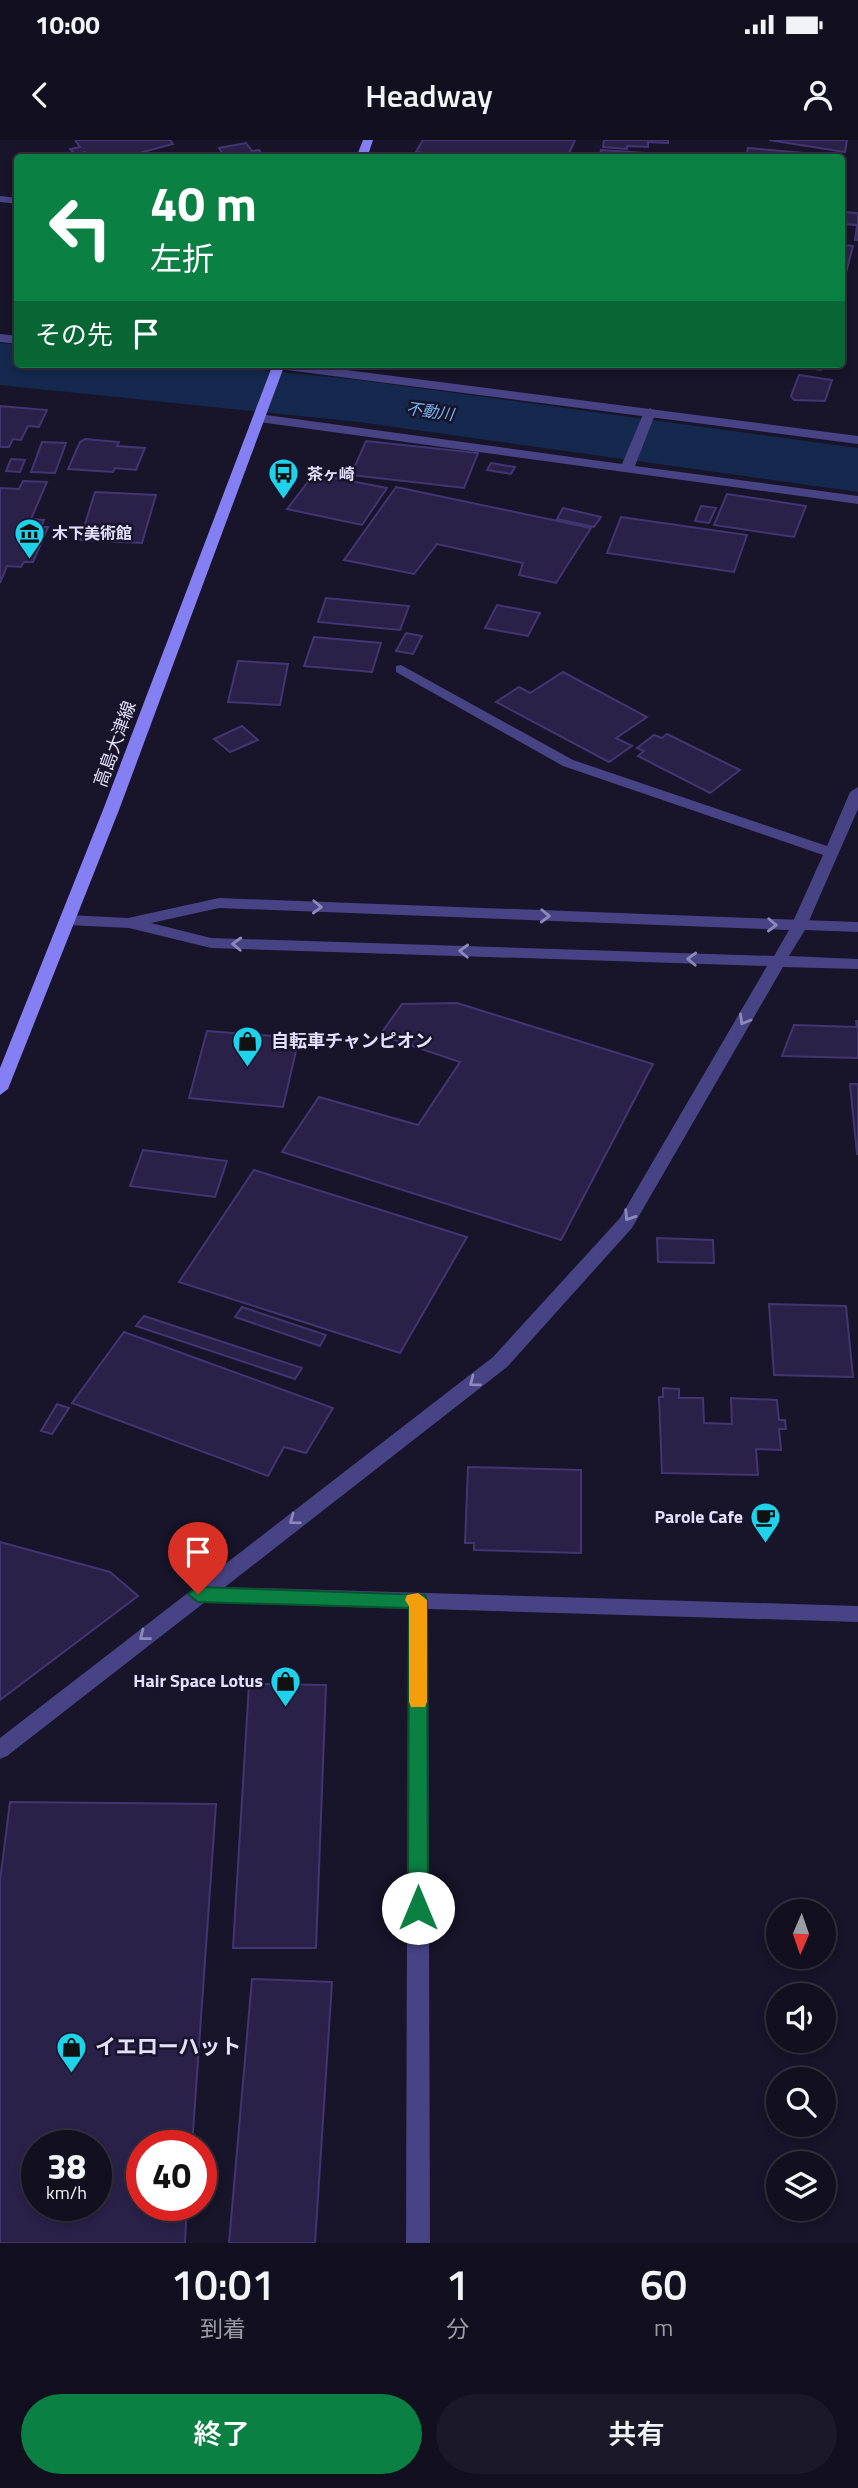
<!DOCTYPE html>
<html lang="ja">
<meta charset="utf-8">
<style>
:root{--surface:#120f1f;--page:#1b1828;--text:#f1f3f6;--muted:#9c9ca4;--line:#312f3d;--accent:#0b8043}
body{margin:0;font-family:"Titillium Web","Noto Sans JP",sans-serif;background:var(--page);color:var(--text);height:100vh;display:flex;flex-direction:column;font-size:26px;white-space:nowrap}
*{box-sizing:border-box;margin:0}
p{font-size:23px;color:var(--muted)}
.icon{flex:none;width:38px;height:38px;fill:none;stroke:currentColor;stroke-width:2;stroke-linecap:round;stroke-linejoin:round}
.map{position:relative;height:2103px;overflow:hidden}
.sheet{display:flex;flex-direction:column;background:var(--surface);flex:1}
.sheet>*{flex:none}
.guide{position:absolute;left:14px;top:14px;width:831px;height:214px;border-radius:7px;box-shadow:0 4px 10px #0003,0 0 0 2px var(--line);background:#0b8043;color:#fff;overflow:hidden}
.needle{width:46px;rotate:182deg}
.fabs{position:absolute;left:766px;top:1759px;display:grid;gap:14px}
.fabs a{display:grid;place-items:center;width:70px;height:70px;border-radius:50%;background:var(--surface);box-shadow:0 4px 10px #0003,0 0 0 2px var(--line);font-size:35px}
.speed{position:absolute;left:21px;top:1990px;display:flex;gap:14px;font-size:35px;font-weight:700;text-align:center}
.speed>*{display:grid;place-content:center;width:91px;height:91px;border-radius:50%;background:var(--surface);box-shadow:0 4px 10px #0003,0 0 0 2px var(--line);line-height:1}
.speed small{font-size:18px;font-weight:400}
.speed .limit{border:10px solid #d22;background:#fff;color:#111}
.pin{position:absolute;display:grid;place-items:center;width:60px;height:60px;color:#fff;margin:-72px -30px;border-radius:50% 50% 50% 0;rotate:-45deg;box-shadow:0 0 7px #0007}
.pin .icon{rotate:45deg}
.me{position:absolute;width:77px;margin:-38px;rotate:0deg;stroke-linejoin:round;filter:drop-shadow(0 0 5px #0008)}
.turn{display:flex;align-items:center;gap:24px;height:147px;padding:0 21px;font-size:32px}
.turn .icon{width:91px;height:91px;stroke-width:2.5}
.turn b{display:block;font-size:49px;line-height:60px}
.then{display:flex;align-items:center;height:66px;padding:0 21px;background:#0003;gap:14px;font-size:26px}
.eta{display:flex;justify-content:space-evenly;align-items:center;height:119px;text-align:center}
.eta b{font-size:42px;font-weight:600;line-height:49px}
.primary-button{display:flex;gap:14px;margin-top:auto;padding:14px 21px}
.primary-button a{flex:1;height:80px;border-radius:42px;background:var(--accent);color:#fff;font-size:28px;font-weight:600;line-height:80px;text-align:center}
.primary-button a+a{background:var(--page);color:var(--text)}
.status{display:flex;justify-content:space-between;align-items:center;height:49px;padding:0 35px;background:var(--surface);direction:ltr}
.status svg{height:19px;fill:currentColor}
header{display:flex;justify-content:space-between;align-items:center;height:91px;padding:0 21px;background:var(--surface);font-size:32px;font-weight:600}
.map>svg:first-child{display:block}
</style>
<div class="status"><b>10:00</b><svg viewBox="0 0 49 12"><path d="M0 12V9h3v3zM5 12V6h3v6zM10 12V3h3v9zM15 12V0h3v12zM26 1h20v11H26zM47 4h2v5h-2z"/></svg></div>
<header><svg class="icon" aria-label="back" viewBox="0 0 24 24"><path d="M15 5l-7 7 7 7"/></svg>Headway<svg class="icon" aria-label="person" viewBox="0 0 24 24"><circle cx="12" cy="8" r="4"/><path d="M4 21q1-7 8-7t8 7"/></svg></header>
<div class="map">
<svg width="858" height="2103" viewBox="0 0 858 2103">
<rect width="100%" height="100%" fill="#181429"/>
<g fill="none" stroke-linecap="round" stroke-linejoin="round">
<path fill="#14294d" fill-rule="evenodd" d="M0 203 18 205V224H203L359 240 858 308V352L359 282 0 245Z"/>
</g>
<g fill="#2a2149" stroke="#423672" stroke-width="2" fill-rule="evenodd">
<path d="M75 0H170L173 4 121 18H89L85 12 75 14 70 9 80 7Z"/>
<path d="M423 0H575L567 18H464L416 12Z"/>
<path d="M604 0H668V3L648 2V7L627 6V9L603 7Z"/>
<path d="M769 0H847L845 12Z"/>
<path d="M246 3 252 11 259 10 262 14 254 15 256 18H226L219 8Z"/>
<path d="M748 8 805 13 832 15 746 18Z"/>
<path d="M601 10 645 13 644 18H599Z"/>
<path d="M842 72 858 73V100H855L857 85 842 84Z"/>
<path d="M842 105 853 106 842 148Z"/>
<path d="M797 224H823L821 230 796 227Z"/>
<path d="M799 235 832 240 825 261 794 260 791 256Z"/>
<path d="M0 266 47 270 39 287 28 286 21 300 13 299 9 307H0Z"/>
<path d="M85 299 119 302 117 306 145 308 136 330 115 328 113 332 68 329 80 302Z"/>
<path d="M366 301 478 313 464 348 351 335Z"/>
<path d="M42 302 66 303 55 333 31 332Z"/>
<path d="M11 319 25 320 20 332 6 331Z"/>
<path d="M491 323 515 327 511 334 487 330Z"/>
<path d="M314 334 387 348 362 385 287 369Z"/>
<path d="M23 341 47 342 31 379 44 380 41 387H48L33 422H24L21 427 7 426 0 443V348L19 349Z"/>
<path d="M396 347 591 388 556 443 519 435 523 423 437 404 414 434 344 420Z"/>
<path d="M95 352 156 355 142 403 80 400Z"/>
<path d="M727 354 806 366 794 397 714 385Z"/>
<path d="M701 366 716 368 709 383 695 381Z"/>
<path d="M563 368 601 377 594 387 557 379Z"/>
<path d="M621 377 747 395 734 432 607 413Z"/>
<path d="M326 458 409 466 400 490 318 482Z"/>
<path d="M497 465 540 473 528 496 485 488Z"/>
<path d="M406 493 422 496 413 514 396 511Z"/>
<path d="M314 497 381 503 372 532 304 526Z"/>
<path d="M238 521 288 524 280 565 228 562Z"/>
<path d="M563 532 647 577 616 598 632 606 609 622 496 562 519 547 530 553Z"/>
<path d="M242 586 258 600 230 612 214 599Z"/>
<path d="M667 594 740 630 710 653 638 616 644 611 637 608 654 595 662 598Z"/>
<path d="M457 863 653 924 561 1100 282 1012 319 957 418 985 460 922 380 895 402 864Z"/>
<path d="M856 881H858V918L782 916 794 885 857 887Z"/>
<path d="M207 891 299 898 283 967 189 958Z"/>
<path d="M850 944H858V1014H857Z"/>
<path d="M143 1010 227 1021 215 1057 130 1046Z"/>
<path d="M254 1030 467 1097 400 1213 179 1142Z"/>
<path d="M657 1098 713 1100 714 1123 658 1122Z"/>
<path d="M769 1164 846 1166 853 1237 774 1235Z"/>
<path d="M242 1167 326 1195 320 1206 235 1177Z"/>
<path d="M144 1176 302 1228 295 1239 136 1186Z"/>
<path d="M124 1192 333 1268 306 1313 284 1307 268 1336 72 1263Z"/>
<path d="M663 1248 679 1249V1258H703L704 1283 732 1284 731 1258 777 1260 779 1280H785L786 1289H779L781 1310 756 1309 758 1335 662 1333 659 1257H663Z"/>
<path d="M57 1264 69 1268 52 1294 41 1291Z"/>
<path d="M468 1327 581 1330V1413L474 1410V1403H465Z"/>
<path d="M0 1402 110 1432 138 1456 0 1560Z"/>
<path d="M249 1544 326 1545 316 1808H233Z"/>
<path d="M10 1662 216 1664 192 2006H142V2065H187L185 2103H0V1741ZM37 2006H96V2065H37Z"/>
<path d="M252 1839 332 1842 315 2103H229Z"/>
</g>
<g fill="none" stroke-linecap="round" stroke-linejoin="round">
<g fill="#474384" fill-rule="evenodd">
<path d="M0 56 18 58V64L0 62Z"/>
<path d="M0 194 18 196V204L0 202Z"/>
<path d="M650 268 656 272 635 326 858 356V364L259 282 253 278 259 274 622 324 644 272Z"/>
<path d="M401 525 573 620 827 706 850 652 858 647V669L805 790 799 791 791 786 823 715 563 626 396 532V526Z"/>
</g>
<g fill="#474384" fill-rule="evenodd">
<path d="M274 224H300L858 296V304L279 229Z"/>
<path d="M219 758 858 782V792L805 790 789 816 858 819V829L783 827 632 1088 507 1227 225 1447 858 1466V1482L428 1469 430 2103H406L408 1469 205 1462 7 1616 0 1619V1598L493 1217 620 1078 767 826 211 808 129 788 67 785 59 780 67 775 128 778ZM219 768 789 790 774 816 211 798 151 783Z"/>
</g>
<g fill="#847ff3" fill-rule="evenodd">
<path d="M363 0H373L367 18H356Z"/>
<path d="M273 224H285L119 670 8 949 0 955V928L103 670Z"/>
</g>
</g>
<defs><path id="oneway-chevron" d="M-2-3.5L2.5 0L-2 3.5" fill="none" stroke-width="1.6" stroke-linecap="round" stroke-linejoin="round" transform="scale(1.75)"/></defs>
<g stroke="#8d89ba">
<use href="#oneway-chevron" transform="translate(317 767) rotate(2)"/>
<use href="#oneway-chevron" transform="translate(545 776) rotate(2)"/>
<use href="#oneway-chevron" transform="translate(772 785) rotate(2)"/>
<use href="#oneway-chevron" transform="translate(237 804) rotate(-178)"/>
<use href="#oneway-chevron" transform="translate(464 811) rotate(-178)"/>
<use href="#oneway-chevron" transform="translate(692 819) rotate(-178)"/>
<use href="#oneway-chevron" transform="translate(744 880) rotate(120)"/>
<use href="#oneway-chevron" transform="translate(629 1076) rotate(123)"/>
<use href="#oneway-chevron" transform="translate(474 1242) rotate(143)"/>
<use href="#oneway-chevron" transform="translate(294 1380) rotate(143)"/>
<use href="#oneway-chevron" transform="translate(144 1496) rotate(142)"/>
</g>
<path fill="#0b8043" stroke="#07532c" stroke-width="2" d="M198 1447 425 1455 427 1460 428 1768 425 1774 418 1777 411 1774 408 1768 409 1468 198 1462 188 1454Z"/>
<path fill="#f59e0b" d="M418 1453 427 1460V1562L425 1567H411L409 1562V1466L405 1460 407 1455Z"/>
<defs>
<symbol id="bus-pin" viewBox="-11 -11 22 30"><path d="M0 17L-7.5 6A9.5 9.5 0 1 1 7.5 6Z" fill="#1dd2ea" stroke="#181429"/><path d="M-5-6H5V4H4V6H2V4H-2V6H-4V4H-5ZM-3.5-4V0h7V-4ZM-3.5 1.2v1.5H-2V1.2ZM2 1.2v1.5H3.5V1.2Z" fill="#111"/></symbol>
<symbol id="museum-pin" viewBox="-11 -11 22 30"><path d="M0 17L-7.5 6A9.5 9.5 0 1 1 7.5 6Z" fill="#1dd2ea" stroke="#181429"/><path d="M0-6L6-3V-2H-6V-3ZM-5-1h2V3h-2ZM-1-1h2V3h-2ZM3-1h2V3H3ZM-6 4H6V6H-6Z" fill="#111"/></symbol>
<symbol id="shop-pin" viewBox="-11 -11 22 30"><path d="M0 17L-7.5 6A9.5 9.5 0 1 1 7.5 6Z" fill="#1dd2ea" stroke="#181429"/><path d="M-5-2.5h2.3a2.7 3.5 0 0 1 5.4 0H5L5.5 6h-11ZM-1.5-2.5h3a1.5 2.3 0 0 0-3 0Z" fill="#111"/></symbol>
<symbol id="cafe-pin" viewBox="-11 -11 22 30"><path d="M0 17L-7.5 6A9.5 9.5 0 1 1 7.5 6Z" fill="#1dd2ea" stroke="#181429"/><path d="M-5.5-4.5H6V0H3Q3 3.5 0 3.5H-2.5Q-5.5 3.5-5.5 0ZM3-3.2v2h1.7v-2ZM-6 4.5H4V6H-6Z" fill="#111"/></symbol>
</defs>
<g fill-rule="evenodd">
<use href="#bus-pin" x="266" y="316" width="35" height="47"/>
<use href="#museum-pin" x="12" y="376" width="35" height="47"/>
<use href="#shop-pin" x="230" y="884" width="35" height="47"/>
<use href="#cafe-pin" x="748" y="1360" width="35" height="47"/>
<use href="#shop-pin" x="268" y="1524" width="35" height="47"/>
<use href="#shop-pin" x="54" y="1890" width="35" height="47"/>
</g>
<g text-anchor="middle" stroke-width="5" stroke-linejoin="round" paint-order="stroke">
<g font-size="16" font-style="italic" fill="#77b7f2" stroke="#181429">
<text transform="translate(430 271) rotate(8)" y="6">不動川</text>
</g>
<g font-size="16" font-weight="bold" fill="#e3dffc" stroke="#181429" text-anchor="start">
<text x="307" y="340">茶ヶ崎</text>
<text x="52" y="399">木下美術館</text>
</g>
<g font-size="18" fill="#e3dffc" stroke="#181429">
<text transform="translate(115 604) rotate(-70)" y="6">高島大津線</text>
</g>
<g font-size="18" font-weight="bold" fill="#e3dffc" stroke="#181429" text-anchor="end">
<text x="271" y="907" text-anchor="start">自転車チャンピオン</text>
<text x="743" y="1383">Parole Cafe</text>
<text x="263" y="1547">Hair Space Lotus</text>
</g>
<g font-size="21" font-weight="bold" fill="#e3dffc" stroke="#181429" text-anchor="start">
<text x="95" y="1914">イエローハット</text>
</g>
</g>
</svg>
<div class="fabs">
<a><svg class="needle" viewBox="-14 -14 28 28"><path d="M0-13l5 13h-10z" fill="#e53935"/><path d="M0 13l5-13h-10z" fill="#9c9ca4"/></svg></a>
<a><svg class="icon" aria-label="sound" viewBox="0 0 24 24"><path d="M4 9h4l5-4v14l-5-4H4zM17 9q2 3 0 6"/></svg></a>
<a><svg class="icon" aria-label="search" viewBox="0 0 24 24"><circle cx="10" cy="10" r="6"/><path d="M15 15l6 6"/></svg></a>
<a><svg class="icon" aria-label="layers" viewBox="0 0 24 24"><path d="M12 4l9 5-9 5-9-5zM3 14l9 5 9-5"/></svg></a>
</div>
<div class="speed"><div>38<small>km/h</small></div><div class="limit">40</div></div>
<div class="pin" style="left:198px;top:1454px;background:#d93025"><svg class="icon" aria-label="arrive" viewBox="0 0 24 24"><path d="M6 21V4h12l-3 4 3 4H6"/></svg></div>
<svg class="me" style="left:418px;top:1768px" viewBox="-20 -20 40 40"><circle r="19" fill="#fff"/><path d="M0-13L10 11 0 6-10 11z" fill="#0b8043"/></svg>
<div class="guide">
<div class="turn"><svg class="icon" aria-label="left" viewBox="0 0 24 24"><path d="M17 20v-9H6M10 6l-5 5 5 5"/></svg><div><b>40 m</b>左折</div></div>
<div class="then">その先<svg class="icon" aria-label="arrive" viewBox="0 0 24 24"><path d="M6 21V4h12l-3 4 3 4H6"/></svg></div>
</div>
</div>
<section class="sheet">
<div class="eta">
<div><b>10:01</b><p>到着</p></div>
<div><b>1</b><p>分</p></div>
<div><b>60</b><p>m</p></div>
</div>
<div class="primary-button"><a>終了</a><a>共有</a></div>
</section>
